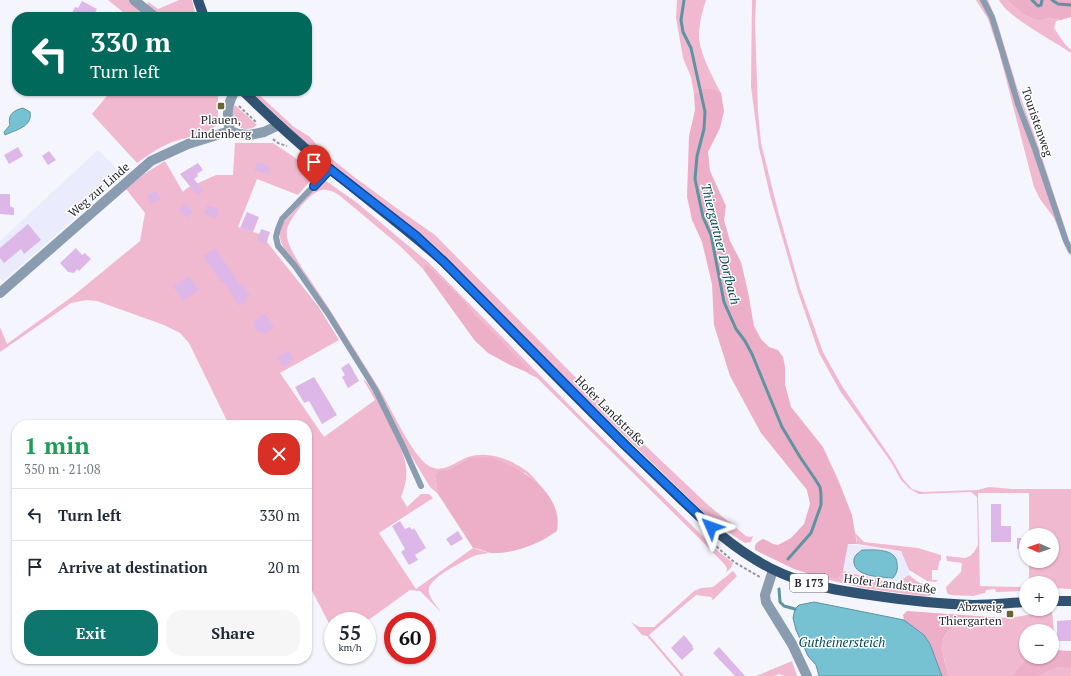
<!DOCTYPE html>
<meta charset="utf-8">
<style>
:root{--surface:#fff;--page:#f6f6f7;--text:#1f2937;--muted:#747a83;--line:#e0e1e3;--accent:#0f766e}
body{margin:0;font-family:"PT Serif",serif;background:var(--page);color:var(--text);height:100vh;display:flex;flex-direction:column;font-size:15px;white-space:nowrap}
*{box-sizing:border-box;margin:0}
p{font-size:13px;color:var(--muted)}
.icon{flex:none;width:22px;height:22px;fill:none;stroke:currentColor;stroke-width:2;stroke-linecap:round;stroke-linejoin:round}
.map{position:relative;flex:1;overflow:hidden}
.panel{position:absolute;left:12px;top:420px;width:300px;height:244px;display:flex;flex-direction:column;background:var(--surface);border-radius:16px;box-shadow:0 1px 3px #0004}
.panel>*{flex:none}
.banner{position:absolute;left:12px;top:12px;width:300px;height:84px;border-radius:16px;box-shadow:0 1px 3px #0004;background:#00695c;color:#fff;overflow:hidden}
.needle{width:26px;rotate:272deg}
.buttons{position:absolute;left:1019px;top:528px;display:grid;gap:8px}
.buttons a{display:grid;place-items:center;width:40px;height:40px;border-radius:50%;background:var(--surface);box-shadow:0 1px 3px #0004;font-size:20px}
.speed{position:absolute;left:324px;top:612px;display:flex;gap:8px;font-size:20px;font-weight:700;text-align:center}
.speed>*{display:grid;place-content:center;width:52px;height:52px;border-radius:50%;background:var(--surface);box-shadow:0 1px 3px #0004;line-height:1}
.speed small{font-size:10px;font-weight:400}
.speed .limit{border:6px solid #d22;background:#fff;color:#111}
.pin{position:absolute;display:grid;place-items:center;width:34px;height:34px;color:#fff;margin:-41px -17px;border-radius:50% 50% 50% 0;rotate:-45deg;box-shadow:0 0 4px #0007}
.pin .icon{rotate:45deg}
.me{position:absolute;width:44px;margin:-22px;rotate:313deg;stroke-linejoin:round;filter:drop-shadow(0 0 3px #0008)}
.turn{display:flex;align-items:center;gap:14px;height:84px;padding:0 12px;font-size:18px}
.turn .icon{width:52px;height:52px;stroke-width:2.5}
.turn b{display:block;font-size:28px;line-height:34px}
.round{display:grid;place-items:center;flex:none;width:42px;height:42px;border-radius:16px;background:var(--page)}
.head{display:flex;align-items:center;justify-content:space-between;height:68px;padding:0 12px}
h1{font-size:24px;font-weight:600;line-height:30px;color:#1e9e55}
.action{display:flex;gap:8px;margin-top:auto;padding:8px 12px}
.action a{flex:1;height:46px;border-radius:16px;background:var(--accent);color:#fff;font-size:16px;font-weight:600;line-height:46px;text-align:center}
.action a+a{background:var(--page);color:var(--text)}
ul{padding:0;list-style:none}
li{display:flex;align-items:center;gap:12px;height:52px;padding:0 12px;border-top:1px solid var(--line)}
li div{flex:1}
li b{display:block;font-size:15px}
li em{font-style:normal}
.map>svg:first-child{display:block}
</style>
<div class="map">
<svg width="1071" height="676" viewBox="0 0 1071 676">
<rect width="100%" height="100%" fill="#f5f5fd"/>
<g fill="#eaebfc">
<path d="M98 150 123 176 2 282 0 278V241Z"/>
<path d="M848 544 901 551 909 570V575L895 584 843 571Z"/>
</g>
<g fill="#f1b9cf">
<path d="M108 0H131L150 17H129Z"/>
<path d="M179 0H192L196 17H159L147 7 148 2 158 9Z"/>
<path d="M677 0H706C702 12 699 25 699 37 700 54 713 78 721 93 711 87 704 88 694 94L691 77 683 58 676 18Z"/>
<path d="M752 0H756L755 22 758 112 761 143 778 211 800 288 823 352 842 386 893 461 903 479 912 489 922 492 978 490 989 487 1012 489H1071V589L1052 588V583H1029V561H1052V535H1029V493H978L980 586 1022 587V591L996 592 995 589 986 590 985 593 973 596 950 595 947 593 946 587 961 572 962 563 947 561 946 556 965 558 970 556 974 552 978 545 977 497 971 492 919 494 910 489 901 480 891 462 840 391 819 353 798 292 770 195 759 148 751 86Z"/>
<path d="M976 0H981L991 19 1071 260 1054 218 1040 199 1034 187 999 52 988 19Z"/>
<path d="M986 0H988L998 25 1016 84 1040 151 1071 247Z"/>
<path d="M999 0H1007L1022 14 1038 21 1049 18 1061 20 1056 21 1054 28 1064 43 1071 50V53C1054 41 1007 17 999 0Z"/>
<path d="M111 91H218V122C214 134 181 138 170 143 158 148 148 155 137 163L92 114Z"/>
<path d="M250 91H255L294 127 310 137 322 151 353 176 395 207 435 235 595 397 650 450 708 505 746 536 750 537 753 536 751 542 745 543 726 531 705 514 585 398 441 252 413 228 333 165 305 142Z"/>
<path d="M235 105 257 125C242 137 226 120 235 105Z"/>
<path d="M235 143H273L294 157 316 174 298 195 257 179 238 227 268 237 267 242 318 306 339 340 280 373 324 437 375 400 363 379C372 383 403 448 405 461 408 475 406 484 401 497L407 507 421 494H429L433 498 379 533 416 589 473 548 489 553C484 554 479 554 474 556 464 561 432 576 429 588 427 597 437 605 441 612L420 591 410 590 367 621H333V630L332 629 307 581V425H229L189 343 180 333 164 325 97 301 87 300 71 303 0 352V327L7 344 73 296 140 241 145 213 126 189 144 174 165 161 183 192 187 188 216 175H233Z"/>
<path d="M323 179 356 202 429 263 582 418 719 552 733 563 730 569 726 572 727 568 725 565 708 547 537 378 525 372 529 373 477 316 463 299 428 265H425L423 269 400 246 339 195C334 192 328 189 322 190 310 192 294 214 289 224 286 229 286 235 288 241 291 251 297 259 302 268 314 286 326 303 337 321 351 344 366 367 380 390 391 408 412 456 429 466 443 474 455 462 468 457 487 451 509 458 525 470 533 475 539 485 546 491L525 473 469 458 448 470 435 475 438 494 430 487 404 444 379 392 287 254C280 242 277 235 284 222Z"/>
<path d="M855 533 864 542 918 548 941 555V560L939 562 938 570H932V580H938L936 582 927 581 909 570 901 551 857 544V540Z"/>
<path d="M733 571 737 576 713 600 711 597 696 595 649 635 684 676H681L647 636 642 635 631 622 639 627H654L694 591 701 588 713 587Z"/>
<path d="M843 571 895 584 909 575 918 582 931 587 932 589 931 595 929 596H922L862 588 825 579 838 578Z"/>
<path d="M1043 612H1052L1056 650 1052 651V631H1026V657H1029L1012 676H950C944 661 934 634 956 627 965 625 981 626 991 626L994 620 991 617 1010 618Z"/>
<path d="M792 661 797 676H785L779 674 774 676H756Z"/>
<path d="M1066 667H1071V676H1039L1053 668Z"/>
</g>
<g fill="#edafc8">
<path d="M1007 0H1071V17L1061 20 1049 18 1038 21 1022 14Z"/>
<path d="M703 89H714L721 93 724 111 720 128 708 152 710 171 726 206 724 220 730 241 741 262 748 292 754 326 761 339 769 347 778 350 783 357 785 367V384L791 407 823 447 839 482 852 515 857 544H848L843 571 838 578 825 579 794 569 755 550C754 544 757 542 763 539L768 541 773 544 778 545 791 538 804 524 810 504 807 490 761 433 730 376 714 325 712 284 702 242 692 220 687 197 689 136 695 110 694 94Z"/>
<path d="M425 265H428L463 299 477 316 529 370V373L510 365 488 353 475 341 423 269Z"/>
<path d="M489 457C520 467 564 492 557 531 539 544 514 554 491 553 485 552 479 548 473 548L438 494 435 475 439 471 448 470 469 458Z"/>
<path d="M907 611 991 617 994 620V623L991 626C981 626 965 625 956 627 934 634 944 661 950 676H942L930 644 924 635 904 620 903 615Z"/>
<path d="M1056 650 1071 651V667L1054 668 1039 676H1012L1028 657H1052V651Z"/>
</g>
<g fill="#76c1d2" stroke="#5e93a1">
<path d="M23 108 30 112C33 127 15 130 5 135L4 132 10 125C7 115 14 110 23 108Z"/>
<path d="M862 550C873 550 896 548 897 563 898 570 897 573 893 578 882 577 856 577 854 563 853 556 857 554 862 550Z"/>
<path d="M814 602 904 620 924 635 930 644 942 676H819L816 665 808 656 796 630 793 618 795 609 799 605Z"/>
</g>
<g fill="none" stroke-linecap="round" stroke-linejoin="round">
<g stroke="#5e93a1" stroke-width="3">
<path d="M684 0 681 20 683 32 691 48 705 112 704 129 697 156 695 179 703 217 711 235 724 302 736 329 745 341 752 354 782 427 800 457 815 479 820 487 821 494V505L811 533 788 559"/>
<path d="M1032 0 1038 6 1041 5 1042 0"/>
<path d="M1052 0 1058 4 1071 5"/>
<path d="M779 589 780 602 784 606 795 609"/>
</g>
</g>
<g fill="#ddb7e8">
<path d="M82 1 97 9 93 16 96 17H70L75 7 78 8Z"/>
<path d="M18 147 23 156 9 164 4 155Z"/>
<path d="M49 151 56 160 48 165 42 156Z"/>
<path d="M257 162 270 166 268 174 254 170Z"/>
<path d="M198 163 203 170 197 174 198 176 194 179 203 190 199 194H196L180 174Z"/>
<path d="M156 191 161 199 152 204 147 196Z"/>
<path d="M0 194H10V206L14 208V215L0 214Z"/>
<path d="M185 203 193 213 187 218 179 209Z"/>
<path d="M207 205 219 209 216 218 204 214Z"/>
<path d="M247 212 259 217 253 232 240 228Z"/>
<path d="M28 224 41 240 24 254 21 249 4 263 0 258V248Z"/>
<path d="M261 229 270 232 266 244 257 241Z"/>
<path d="M76 248 82 255 85 253 91 259 79 271 77 269 74 273 68 272 60 263Z"/>
<path d="M215 248 240 284 242 283 250 295 245 298 246 301 239 306 223 281 221 282 203 256Z"/>
<path d="M189 276 199 290 183 301 173 287Z"/>
<path d="M265 314 274 327 264 334 261 331 259 333 253 325 256 323 254 321Z"/>
<path d="M288 350 294 359 284 367 277 358Z"/>
<path d="M349 363 359 381 348 388 342 377 345 375 341 368Z"/>
<path d="M314 377 337 415 322 424 309 401 304 403 295 387Z"/>
<path d="M991 504H1001V526H1011V542H991Z"/>
<path d="M400 521 405 529 410 527 412 530 414 528 426 548 415 555 418 560 409 565 401 552 405 549 392 526Z"/>
<path d="M458 531 463 539 451 546 446 539Z"/>
<rect x="1017" y="538" width="9" height="11"/>
<path d="M1071 620V641H1057V621Z"/>
<path d="M684 635 693 646 692 647 694 649 682 660 671 648Z"/>
<path d="M719 647 745 676H735L713 653Z"/>
</g>
<g fill="none" stroke-linecap="round" stroke-linejoin="round">
<g stroke="#95959d" stroke-width="2" stroke-dasharray="3 2" stroke-linecap="butt">
<path d="M239 106 257 123"/>
<path d="M273 139 278 143 287 146"/>
<path d="M709 540 734 562 760 577"/>
</g>
<g stroke="#8a9caf" stroke-width="6">
<path d="M983 0 992 17 1018 104 1035 149 1066 241 1071 251"/>
<path d="M330 169 282 219 278 229 276 237 278 246 295 266 329 315 375 389 403 446 421 486"/>
</g>
<g stroke="#8a9caf" stroke-width="10">
<path d="M134 0 155 17"/>
<path d="M230 131C226 116 227 104 235 91"/>
<path d="M0 293 151 161 188 144 230 131 238 134 250 135 264 132 279 125"/>
</g>
<path stroke="#8a9caf" stroke-width="10" d="M773 570 765 595 766 602 792 644 807 676"/>
<g stroke="#315373" stroke-width="10">
<path d="M198 0 204 17"/>
<path d="M243 91C277 124 312 156 349 184 381 210 414 235 444 262 514 332 581 404 653 472 693 510 731 552 783 574 811 586 841 591 870 595 904 600 938 604 973 605 990 605 1008 603 1026 602"/>
<path d="M1052 601H1071"/>
</g>
</g>
<g fill="none" stroke-linecap="round" stroke-linejoin="round">
<defs>
<path id="route" d="M314 186 330 169 416 236 444 262 625 445 711 527"/>
</defs>
<use href="#route" stroke="#114b97" stroke-width="10"/>
<use href="#route" stroke="#1a73e8" stroke-width="7"/>
</g>
<g fill="#6f6330" stroke="#fff" stroke-width="1.5">
<rect x="217" y="102" width="8" height="8" rx="2"/>
<rect x="1006" y="610" width="8" height="8" rx="2"/>
</g>
<g text-anchor="middle" stroke-width="3" stroke-linejoin="round" paint-order="stroke">
<rect fill="#fff" stroke="#68686d" stroke-width="1" x="790" y="574" width="38" height="18" rx="3"/>
<g font-size="11" font-weight="bold" fill="#27272f">
<text x="809" y="587">B 173</text>
</g>
<g font-size="12" fill="#27272f" stroke="#fff">
<text x="221" y="124">Plauen,<tspan x="221" dy="14">Lindenberg</tspan></text>
<text x="1002" y="611" text-anchor="end">Abzweig<tspan x="1002" dy="14">Thiergarten</tspan></text>
</g>
<g font-size="12" fill="#27272f" stroke="#fff">
<text transform="translate(1037 122) rotate(71)" y="4">Touristenweg</text>
<text transform="translate(99 190) rotate(-41)" y="4">Weg zur Linde</text>
<text transform="translate(610 411) rotate(45)" y="4">Hofer Landstraße</text>
<text transform="translate(890 584) rotate(7)" y="4">Hofer Landstraße</text>
</g>
<g font-size="13" font-style="italic" fill="#044b57" stroke="#fff">
<text transform="translate(721 244) rotate(76)" y="5">Thiergartner Dorfbach</text>
<text x="842" y="647">Gutheinersteich</text>
</g>
</g>
</svg>
<div class="buttons">
<a><svg class="needle" viewBox="-14 -14 28 28"><path d="M0-13l5 13h-10z" fill="#e53935"/><path d="M0 13l5-13h-10z" fill="#747a83"/></svg></a>
<a>+</a>
<a>−</a>
</div>
<div class="speed"><div>55<small>km/h</small></div><div class="limit">60</div></div>
<div class="pin" style="left:314px;top:186px;background:#d93025"><svg class="icon" aria-label="arrive" viewBox="0 0 24 24"><path d="M6 21V4h12l-3 4 3 4H6"/></svg></div>
<svg class="me" style="left:711px;top:527px" viewBox="-20 -20 40 40"><path d="M0-17L14 15 0 8-14 15z" fill="#1a73e8" stroke="#fff" stroke-width="4"/></svg>
<div class="banner">
<div class="turn"><svg class="icon" aria-label="left" viewBox="0 0 24 24"><path d="M17 20v-9H6M10 6l-5 5 5 5"/></svg><div><b>330 m</b>Turn left</div></div>
</div>
<section class="panel">
<div class="head"><div><h1>1 min</h1><p>350 m · 21:08</p></div><a class="round" style="background:#d93025;color:#fff"><svg class="icon" aria-label="close" viewBox="0 0 24 24"><path d="M6 6l12 12M18 6L6 18"/></svg></a></div>
<ul>
<li><svg class="icon" aria-label="left" viewBox="0 0 24 24"><path d="M17 20v-9H6M10 6l-5 5 5 5"/></svg><div><b>Turn left</b></div><em>330 m</em></li>
<li><svg class="icon" aria-label="arrive" viewBox="0 0 24 24"><path d="M6 21V4h12l-3 4 3 4H6"/></svg><div><b>Arrive at destination</b></div><em>20 m</em></li>
</ul>
<div class="action"><a>Exit</a><a>Share</a></div>
</section>
</div>
